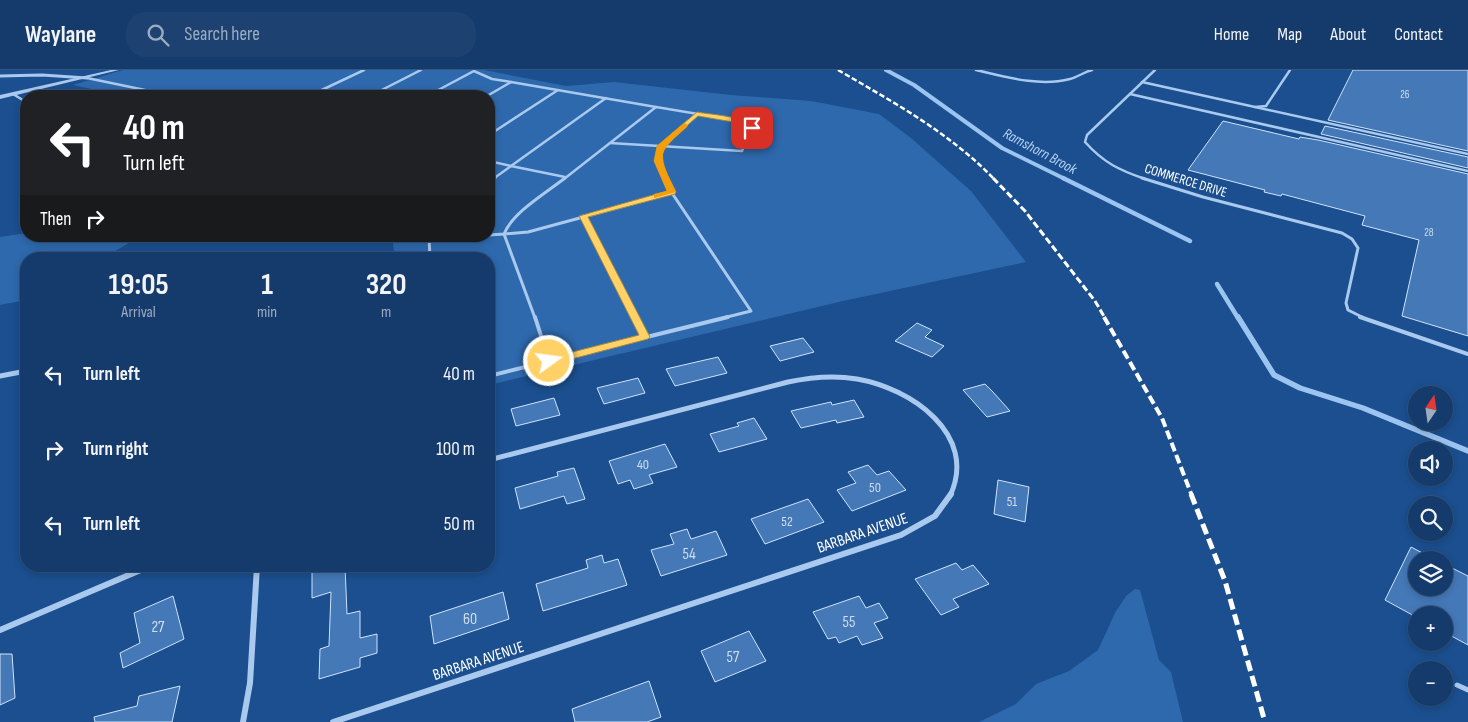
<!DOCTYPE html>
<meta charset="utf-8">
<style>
:root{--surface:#143b6b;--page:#1d4271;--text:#f1f3f6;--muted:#9dadc1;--line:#33557e}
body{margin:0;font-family:"Sofia Sans Condensed",sans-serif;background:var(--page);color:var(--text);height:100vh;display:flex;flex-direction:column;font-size:19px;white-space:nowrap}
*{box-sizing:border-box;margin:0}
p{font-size:16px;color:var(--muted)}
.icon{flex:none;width:28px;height:28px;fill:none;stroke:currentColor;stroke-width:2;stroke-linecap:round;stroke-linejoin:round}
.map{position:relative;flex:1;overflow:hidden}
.drawer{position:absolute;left:20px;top:182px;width:475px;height:320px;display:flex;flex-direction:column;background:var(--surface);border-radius:20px;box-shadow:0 2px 8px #0003,0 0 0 1px var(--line)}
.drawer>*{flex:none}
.hud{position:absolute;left:20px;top:20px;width:475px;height:152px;border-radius:20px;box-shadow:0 2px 8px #0003,0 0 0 1px var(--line);background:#202124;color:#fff;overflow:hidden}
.needle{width:32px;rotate:13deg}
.tools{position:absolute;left:1408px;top:316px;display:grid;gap:10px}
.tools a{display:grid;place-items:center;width:45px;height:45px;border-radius:50%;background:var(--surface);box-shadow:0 2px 8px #0003,0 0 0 1px var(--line);font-size:25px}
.pin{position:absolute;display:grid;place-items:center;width:42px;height:42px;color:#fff;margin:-21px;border-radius:10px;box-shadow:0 2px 8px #0006}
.me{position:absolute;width:55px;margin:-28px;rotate:76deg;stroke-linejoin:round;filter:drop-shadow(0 0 4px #0008)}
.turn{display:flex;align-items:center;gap:18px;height:105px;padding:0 20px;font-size:22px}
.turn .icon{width:65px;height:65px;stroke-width:2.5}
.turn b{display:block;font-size:35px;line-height:42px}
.then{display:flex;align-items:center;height:48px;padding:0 20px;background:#0003;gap:10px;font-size:19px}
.eta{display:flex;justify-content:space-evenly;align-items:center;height:85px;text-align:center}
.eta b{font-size:30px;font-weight:700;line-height:35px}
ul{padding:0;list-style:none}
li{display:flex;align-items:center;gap:15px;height:75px;padding:0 20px}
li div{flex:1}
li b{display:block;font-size:19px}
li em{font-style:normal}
header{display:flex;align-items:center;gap:30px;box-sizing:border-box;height:70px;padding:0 25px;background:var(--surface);border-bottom:1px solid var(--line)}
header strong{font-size:24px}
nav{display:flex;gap:28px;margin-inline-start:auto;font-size:18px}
.search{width:350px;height:45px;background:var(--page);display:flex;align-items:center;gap:12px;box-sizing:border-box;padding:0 18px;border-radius:20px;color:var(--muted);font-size:19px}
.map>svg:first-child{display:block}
</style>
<header>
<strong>Waylane</strong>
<div class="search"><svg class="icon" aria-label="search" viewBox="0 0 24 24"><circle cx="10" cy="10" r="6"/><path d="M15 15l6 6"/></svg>Search here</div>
<nav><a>Home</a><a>Map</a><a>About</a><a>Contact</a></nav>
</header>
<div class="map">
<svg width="1468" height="652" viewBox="0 0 1468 652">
<rect width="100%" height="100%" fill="#1b4f8f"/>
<g fill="#2e69ad">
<path d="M123 0H484L566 16 614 12 731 25 811 31 879 44 911 68 971 121 1026 192 843 231 489 315V189H395L392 166H489V26H124L73 15Z"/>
<path d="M26 163V166H136L134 170 110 184 109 187 115 189H26V230L0 235V167Z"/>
<path d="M1135 519 1140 520 1159 590 1171 602 1183 652H979L1016 634 1036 614 1069 601 1098 580 1115 543 1126 526Z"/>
</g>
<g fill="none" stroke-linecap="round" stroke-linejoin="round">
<path stroke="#9cc4f0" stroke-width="4" d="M886 0 914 15 1002 78 1065 109"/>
<g stroke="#9cc4f0" stroke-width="4.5">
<path d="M1063 108 1190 171"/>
<path d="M1217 214 1238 248"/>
</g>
<path stroke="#9cc4f0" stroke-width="5.5" d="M1238 247 1274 305 1300 318 1363 338 1468 381"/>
</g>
<g fill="#4478b7" stroke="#cfe3fa">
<path d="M1353 0H1468V81L1328 50Z"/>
<path d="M1223 51 1299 69 1300 67 1318 70 1468 104V266L1402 246 1419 170 1362 155 1365 146 1282 124 1281 126 1264 122 1265 120 1188 100Z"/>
<path d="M1325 56 1468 87V98L1321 64Z"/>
<path d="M917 253 932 260 925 267 944 276 932 287 895 271Z"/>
<path d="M803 268 814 282 780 291 770 276Z"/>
<path d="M718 287 727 303 675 316 666 299Z"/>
<path d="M638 308 645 323 604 334 597 318Z"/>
<path d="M985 314 993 322 1010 341 987 347 963 320Z"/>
<path d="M554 328 560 345 516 356 511 339Z"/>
<path d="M854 330 864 347 837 353 836 350 801 358 791 341 831 332 832 335Z"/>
<path d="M754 348 767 369 719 382 710 364 739 356 737 353Z"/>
<path d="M665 374 677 397 649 405 653 413 634 419 630 410 618 414 609 391Z"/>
<path d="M868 395 877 405 889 401 906 420 852 441 837 420 856 413 848 402Z"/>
<path d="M574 398 585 429 567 434 564 426 520 439 515 418 558 406 557 402Z"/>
<path d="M998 410 1029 417 1025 452 994 444Z"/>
<path d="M808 429 824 452 765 474 751 449Z"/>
<path d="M687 459 691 469 716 461 727 485 661 506 651 480 674 474 670 464Z"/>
<path d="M1411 477 1436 490H1416V518H1444V494L1468 506V575L1444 562V545H1416V547L1385 530Z"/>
<path d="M602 485 604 493 618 489 627 515 543 541 536 514 588 498 586 490Z"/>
<path d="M956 493 962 500 973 495 989 514 953 529 959 537 941 545 915 509Z"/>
<path d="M312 496H345L347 544 360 541V568L377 564V583L360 588V597L319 609 320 579 329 576 331 522 312 528Z"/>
<path d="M503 522 509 549 434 574 430 546Z"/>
<path d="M173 526 184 569 123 598 120 583 140 573 134 543Z"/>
<path d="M859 526 866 538 879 533 888 548 874 553 883 568 862 575 857 566 839 573 836 567 828 569 813 542Z"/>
<path d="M749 561 766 591 715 612 701 581Z"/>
<path d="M0 584H12L15 628 0 635Z"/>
<path d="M649 611 661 647 647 652H575L572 639Z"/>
<path d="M180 616 172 652H95L94 647 137 636 139 626Z"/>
</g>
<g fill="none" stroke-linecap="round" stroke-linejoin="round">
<g stroke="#a9c9ee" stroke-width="2.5">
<path d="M976 0C1006 7 1039 17 1070 9 1078 7 1084 2 1092 0"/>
<path d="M87 8 174 26"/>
<path d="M1142 12 1255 37 1266 36 1290 0"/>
<path d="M13 24 26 32"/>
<path d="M1130 24 1468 101"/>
<path d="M309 26 364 0"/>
<path d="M370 26 421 0"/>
<path d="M427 26 474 1 492 9 511 12"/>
<path d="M487 26 511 12 656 37"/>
<path d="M656 37 740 51 749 54 752 58 742 81 610 73Z"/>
<path d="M1255 37 1468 84"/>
<path d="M489 65 558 20"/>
<path d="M661 76 658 91 666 109"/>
<path d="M661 76 697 44"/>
<path d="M489 91 511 96 606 28"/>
<path d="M493 109 511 96 565 107"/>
<path d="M564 109 610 73"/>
<path d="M1145 109C1119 100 1104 93 1085 72L1087 65 1155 0"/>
</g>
<g stroke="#a9c9ee" stroke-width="3">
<path d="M665 108 672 123"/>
<path d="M1142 108 1203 127 1342 163 1352 169 1358 178 1346 233 1348 240 1364 248"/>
<path d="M489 112 495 108"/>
<path d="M672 123 751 241 723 248"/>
<path d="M583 146 635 248"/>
<path d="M489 165 504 164C513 142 546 123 565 108"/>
<path d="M429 166 430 189"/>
<path d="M535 248 504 164 528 162 672 123"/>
</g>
<g stroke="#a9c9ee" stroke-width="4">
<path d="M535 247 549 291 728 247"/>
<path d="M635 247 645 267"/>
<path d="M1360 247 1468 284"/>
<path d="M489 306 549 291"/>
</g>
<path stroke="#a9c9ee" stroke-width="5" d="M1457 615 1468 620"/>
<path stroke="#a9c9ee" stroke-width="3" d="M0 6 42 5 87 8"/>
<g stroke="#a9c9ee" stroke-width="5">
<path d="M0 306 26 301"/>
<path d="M489 390 788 312C811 307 834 305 857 309 910 318 979 364 950 426"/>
</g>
<g stroke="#a9c9ee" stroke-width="6">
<path d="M0 560 150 496"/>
<path d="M243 652 250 613 257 496"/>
<path d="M333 652 901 465 935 446 951 424"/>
</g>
<path fill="#a9c9ee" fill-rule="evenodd" d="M111 0H119L0 29V25Z"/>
<path stroke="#fff" stroke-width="2.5" stroke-dasharray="5.5 2.5" stroke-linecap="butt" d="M838 0C893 32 950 63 994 109"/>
<path stroke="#fff" stroke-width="3" stroke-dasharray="7 3" stroke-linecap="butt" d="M993 108 1025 141 1095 231 1105 248"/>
<path stroke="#fff" stroke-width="4" stroke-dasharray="9 4" stroke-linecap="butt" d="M1104 247 1162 348 1192 426"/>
<path stroke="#fff" stroke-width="5" stroke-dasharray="11 5" stroke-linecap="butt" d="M1191 424 1225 511 1265 652"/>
</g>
<path fill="#ffd166" stroke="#a68842" d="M697 42C712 45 747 46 756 58L752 60 739 53 698 46 664 76C659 93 669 107 676 122L675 124 588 147 650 267 648 269 549 295 545 294 543 291 545 289 639 265 579 146 667 121 654 91 657 76Z"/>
<path fill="#f59e0b" d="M684 53 688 55 687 57C654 86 659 84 676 122L654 128V124L667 121 654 91 657 76Z"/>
<g text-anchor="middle" stroke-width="4" stroke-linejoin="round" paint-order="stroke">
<g font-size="11" fill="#d0dded">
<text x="1405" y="28">26</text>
<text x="1429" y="166">28</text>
</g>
<g font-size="14" fill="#fff" stroke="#1b4f8f">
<text transform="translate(1186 110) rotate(17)" y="5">COMMERCE DRIVE</text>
</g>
<g font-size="14" fill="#d0dded">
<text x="643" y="399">40</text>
<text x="875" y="422">50</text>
<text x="1012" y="436">51</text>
<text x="787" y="456">52</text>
</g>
<g font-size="15" font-style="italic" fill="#b5d3f5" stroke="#1b4f8f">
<text transform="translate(1040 81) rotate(28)" y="5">Ramshorn Brook</text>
</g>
<g font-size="16" fill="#fff" stroke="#1b4f8f">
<text transform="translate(862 462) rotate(-19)" y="6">BARBARA AVENUE</text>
<text transform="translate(478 590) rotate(-18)" y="6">BARBARA AVENUE</text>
</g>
<g font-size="16" fill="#d0dded">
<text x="689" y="489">54</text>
<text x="470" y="554">60</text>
<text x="849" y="557">55</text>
<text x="158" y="562">27</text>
<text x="733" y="592">57</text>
</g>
</g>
</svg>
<div class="tools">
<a><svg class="needle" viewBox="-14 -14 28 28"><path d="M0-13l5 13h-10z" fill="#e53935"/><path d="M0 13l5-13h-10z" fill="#9dadc1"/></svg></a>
<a><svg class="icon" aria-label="sound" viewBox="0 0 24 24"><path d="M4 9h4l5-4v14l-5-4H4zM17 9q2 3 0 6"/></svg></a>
<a><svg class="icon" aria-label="search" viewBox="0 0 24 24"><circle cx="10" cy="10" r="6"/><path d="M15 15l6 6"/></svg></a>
<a><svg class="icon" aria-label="layers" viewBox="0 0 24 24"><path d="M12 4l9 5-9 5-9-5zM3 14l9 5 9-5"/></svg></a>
<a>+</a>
<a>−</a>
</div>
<div class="pin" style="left:752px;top:58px;background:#d93025"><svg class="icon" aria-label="arrive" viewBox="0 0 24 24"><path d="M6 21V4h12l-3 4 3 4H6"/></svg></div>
<svg class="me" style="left:549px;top:291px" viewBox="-20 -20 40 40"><circle r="17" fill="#ffd166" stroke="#fff" stroke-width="3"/><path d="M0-11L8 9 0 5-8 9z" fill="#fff"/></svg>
<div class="hud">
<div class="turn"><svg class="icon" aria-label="left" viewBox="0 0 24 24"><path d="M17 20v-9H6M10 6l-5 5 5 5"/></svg><div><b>40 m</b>Turn left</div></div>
<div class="then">Then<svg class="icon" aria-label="right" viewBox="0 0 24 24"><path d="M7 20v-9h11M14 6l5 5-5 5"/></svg></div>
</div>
<section class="drawer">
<div class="eta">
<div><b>19:05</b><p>Arrival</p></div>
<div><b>1</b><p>min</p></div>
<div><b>320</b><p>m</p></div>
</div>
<ul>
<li><svg class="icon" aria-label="left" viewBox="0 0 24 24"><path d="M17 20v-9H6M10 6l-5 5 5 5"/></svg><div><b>Turn left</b></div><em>40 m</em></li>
<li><svg class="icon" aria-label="right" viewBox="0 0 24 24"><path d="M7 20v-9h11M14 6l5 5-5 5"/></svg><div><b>Turn right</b></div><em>100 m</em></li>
<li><svg class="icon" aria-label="left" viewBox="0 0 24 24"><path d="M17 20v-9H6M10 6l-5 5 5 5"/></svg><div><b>Turn left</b></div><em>50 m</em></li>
</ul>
</section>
</div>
